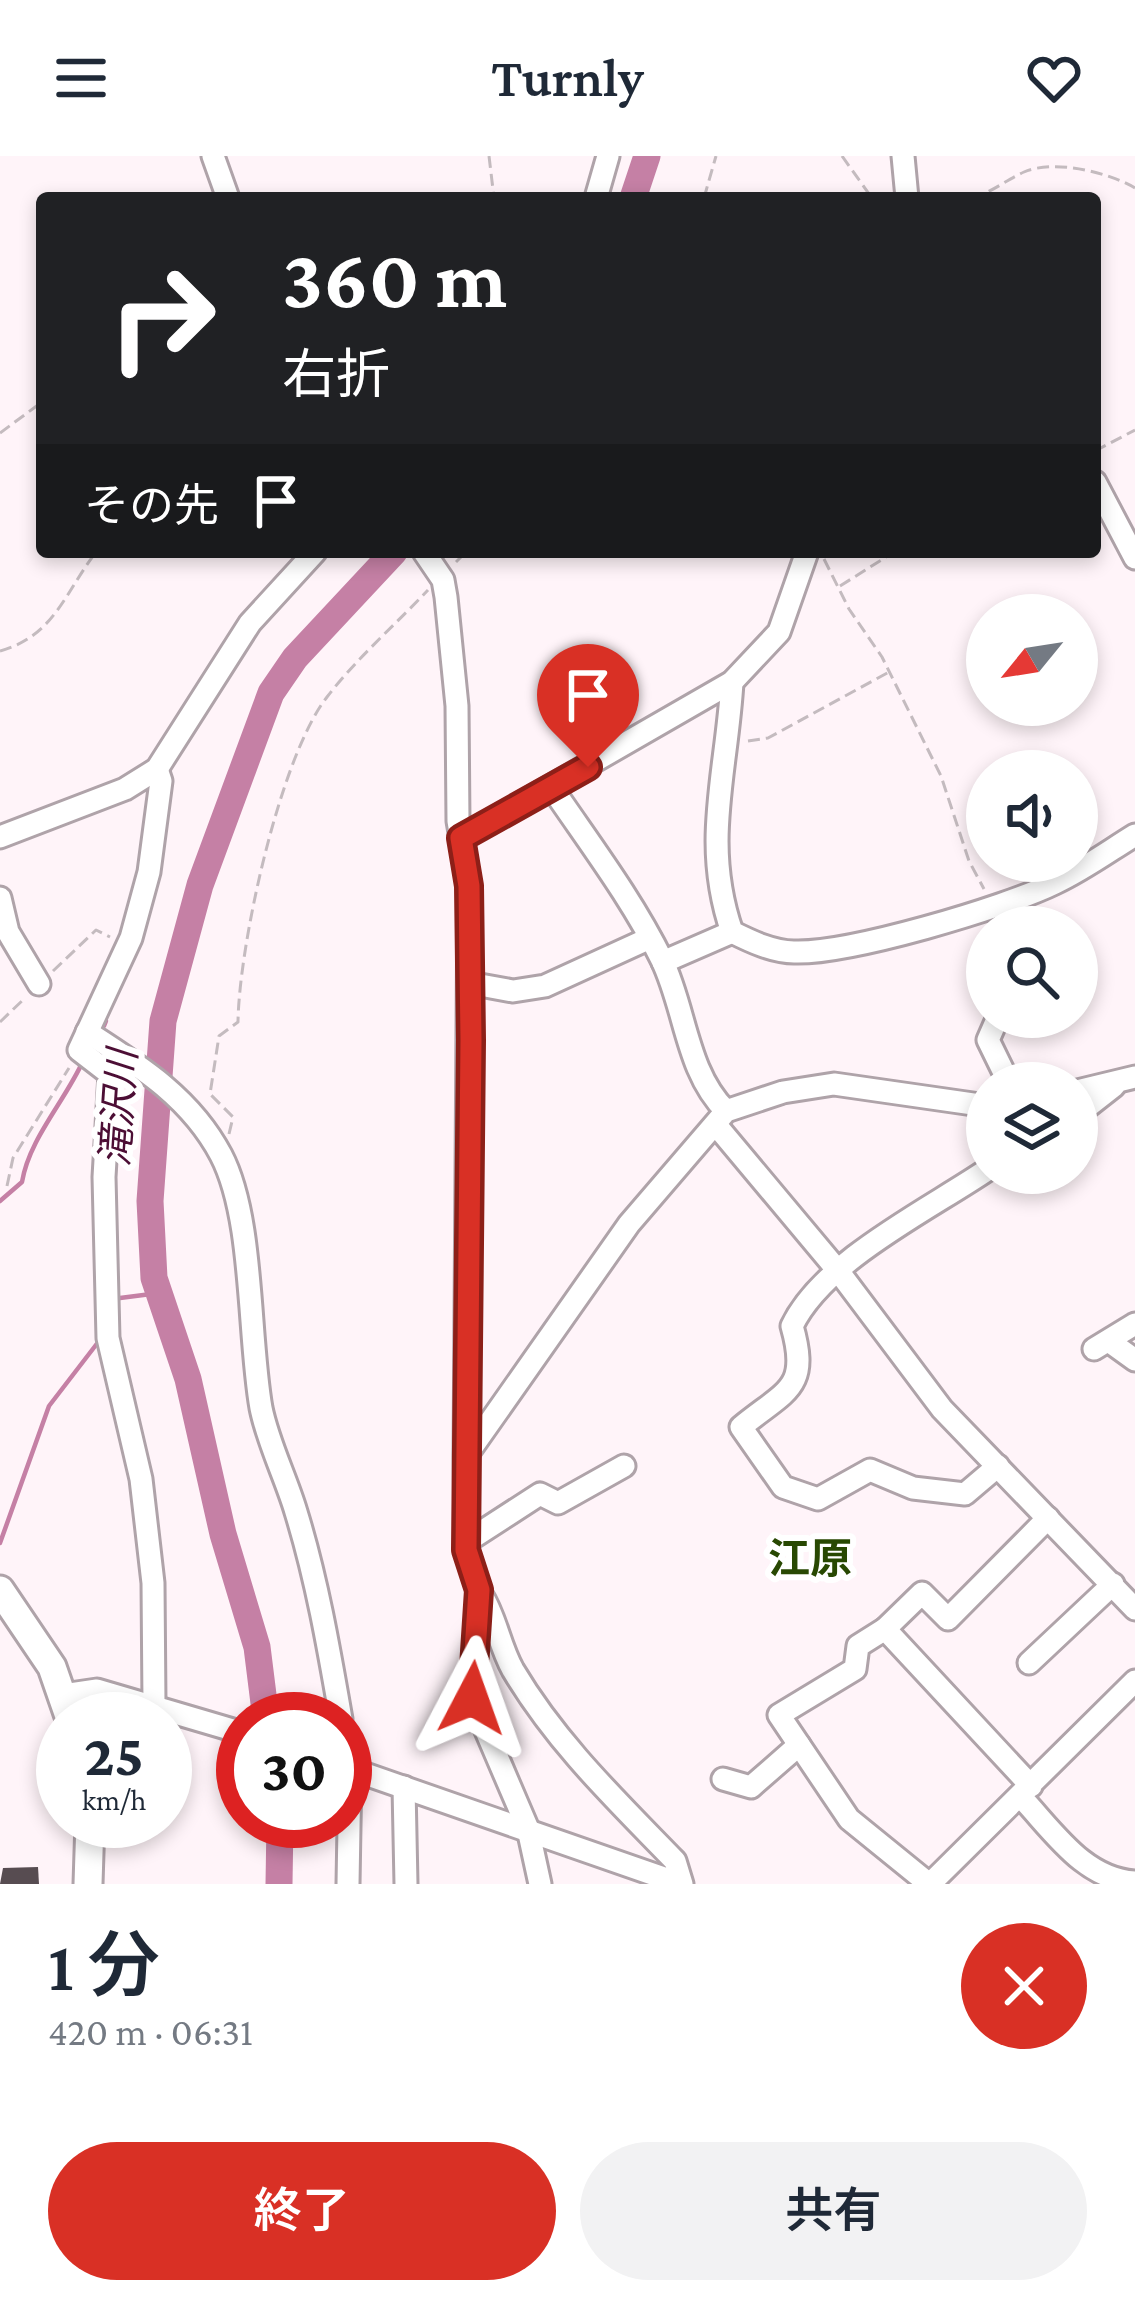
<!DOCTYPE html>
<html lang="ja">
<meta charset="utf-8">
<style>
:root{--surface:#fff;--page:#f2f2f3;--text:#1f2937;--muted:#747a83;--accent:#d93025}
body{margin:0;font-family:"Crimson Pro","Noto Sans JP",serif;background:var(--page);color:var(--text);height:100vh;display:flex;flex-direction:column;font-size:45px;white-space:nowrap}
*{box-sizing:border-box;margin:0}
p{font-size:39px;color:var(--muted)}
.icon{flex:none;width:66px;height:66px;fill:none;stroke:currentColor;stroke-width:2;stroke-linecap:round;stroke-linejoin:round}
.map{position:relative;height:1728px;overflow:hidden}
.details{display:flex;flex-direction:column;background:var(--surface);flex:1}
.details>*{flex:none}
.hud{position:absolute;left:36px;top:36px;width:1065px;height:366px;border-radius:12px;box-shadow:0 6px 18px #0003;background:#202124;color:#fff;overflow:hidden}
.needle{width:78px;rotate:240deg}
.fabs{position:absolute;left:966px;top:438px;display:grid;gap:24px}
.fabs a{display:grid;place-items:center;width:132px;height:132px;border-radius:50%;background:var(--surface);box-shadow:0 6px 18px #0003;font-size:60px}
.speed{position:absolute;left:36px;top:1536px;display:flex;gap:24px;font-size:60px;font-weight:700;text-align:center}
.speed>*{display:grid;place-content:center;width:156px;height:156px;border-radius:50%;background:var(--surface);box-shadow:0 6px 18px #0003;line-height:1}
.speed small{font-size:30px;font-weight:400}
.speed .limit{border:18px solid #d22;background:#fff;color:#111}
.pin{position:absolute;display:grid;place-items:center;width:102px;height:102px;color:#fff;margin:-123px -51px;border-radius:50% 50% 50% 0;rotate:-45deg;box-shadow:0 0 12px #0007}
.pin .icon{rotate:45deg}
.me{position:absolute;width:132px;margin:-66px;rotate:4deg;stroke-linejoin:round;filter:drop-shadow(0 0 9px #0008)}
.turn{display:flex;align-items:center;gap:42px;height:252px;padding:0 48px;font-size:54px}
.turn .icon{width:156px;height:156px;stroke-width:2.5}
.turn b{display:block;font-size:84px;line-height:102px}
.then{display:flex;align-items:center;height:114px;padding:0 48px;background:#0003;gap:24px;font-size:45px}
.round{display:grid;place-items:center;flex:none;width:126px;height:126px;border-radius:63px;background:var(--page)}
.head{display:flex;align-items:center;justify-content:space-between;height:204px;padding:0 48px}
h1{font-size:72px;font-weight:600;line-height:90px}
.primary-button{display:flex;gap:24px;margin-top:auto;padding:24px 48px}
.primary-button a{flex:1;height:138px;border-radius:72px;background:var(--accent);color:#fff;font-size:48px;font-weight:600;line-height:138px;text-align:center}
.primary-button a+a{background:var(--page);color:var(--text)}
header{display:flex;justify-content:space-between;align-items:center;height:156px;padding:0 48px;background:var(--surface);font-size:54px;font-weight:600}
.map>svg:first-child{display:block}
</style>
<header><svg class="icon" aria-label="menu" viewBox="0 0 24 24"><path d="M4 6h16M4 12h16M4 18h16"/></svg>Turnly<svg class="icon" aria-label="heart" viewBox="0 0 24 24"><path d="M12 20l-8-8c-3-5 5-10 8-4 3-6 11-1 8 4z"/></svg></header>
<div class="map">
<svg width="1135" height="1728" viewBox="0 0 1135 1728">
<rect width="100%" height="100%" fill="#fff4f9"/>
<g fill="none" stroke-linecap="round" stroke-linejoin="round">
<g stroke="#c580a5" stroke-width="4.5">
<path d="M104 870 106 865"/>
<path d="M0 1045 22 1026C29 983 65 945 83 905"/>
<path d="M120 1142 159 1137"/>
<path d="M0 1387 49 1250 99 1185"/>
</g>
<g stroke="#c580a5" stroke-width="27">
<path d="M633 42 647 0"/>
<path d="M266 1563 257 1491 223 1378 188 1223 154 1122 150 1045 163 865 200 729 271 537 295 502 394 396"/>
<path d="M279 1728 280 1665"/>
</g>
</g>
<path fill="#574c51" d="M38 1711 39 1728H0L3 1712Z"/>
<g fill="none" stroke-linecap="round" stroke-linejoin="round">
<defs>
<g id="minor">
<path d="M213 0 228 42"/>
<path d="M903 0 907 42"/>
<path d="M596 42 608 0"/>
<path d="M1095 326 1135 402"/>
<path d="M424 396 443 424 446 441 457 550 458 665 469 730 465 1300 466 1393 479 1434 472 1542 528 1673 540 1728"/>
<path d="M732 526C727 616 701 687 732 776 750 785 773 796 794 796 848 798 1004 752 1055 727 1083 714 1109 695 1135 679"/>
<path d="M552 632C590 688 632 743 662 804 686 854 686 915 726 955"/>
<path d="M0 681 125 633 157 613 250 467 315 396"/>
<path d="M461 682 732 526 779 476 807 396"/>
<path d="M0 742 8 776 39 828"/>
<path d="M663 806 732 776"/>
<path d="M469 827 513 835 545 830 650 782"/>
<path d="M998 861 988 884 1009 927"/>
<path d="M87 876C140 910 191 942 221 999 254 1062 248 1178 261 1252 268 1287 286 1322 296 1356 317 1424 329 1494 341 1563"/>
<path d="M1077 935 1135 921"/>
<path d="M1077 959 1114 930"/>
<path d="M716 969 839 1116 942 1253 1135 1453"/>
<path d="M987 1014C928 1054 823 1105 792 1170 810 1233 786 1234 741 1271L783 1331 818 1343 870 1314 913 1332 965 1338 998 1310"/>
<path d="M1110 1186 1135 1204"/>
<path d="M1094 1193 1135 1168"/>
<path d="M466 1300 629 1068 726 955 783 936 834 928 987 950"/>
<path d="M466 1386 540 1338 558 1347 624 1310"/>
<path d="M481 1438C496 1461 499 1489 513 1514 557 1588 616 1644 675 1705L682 1728"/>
<path d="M885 1473 922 1437 948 1463 1048 1362"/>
<path d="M1029 1507 1113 1428"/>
<path d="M63 1539 97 1534 243 1577"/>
<path d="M154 1548 153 1427 141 1323 108 1182 104 1021 110 918 79 894 131 782 149 716 161 625 157 613"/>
<path d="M345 1584 350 1612 348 1728"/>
<path d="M345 1611 681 1728"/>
<path d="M723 1623 751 1631 799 1589"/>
<path d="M404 1631 406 1728"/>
<path d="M1021 1641C1054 1676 1084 1723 1135 1726"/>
<path d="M929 1728 849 1663 779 1559 855 1513 858 1490 885 1473 1031 1630"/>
<path d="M930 1728 1135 1525"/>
</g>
<g id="major">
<path d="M0 1434 52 1511 70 1563"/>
<path d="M88 1728 90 1665"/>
</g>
</defs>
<use href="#minor" stroke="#afa3a9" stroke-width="27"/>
<use href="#major" stroke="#afa3a9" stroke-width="33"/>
<g stroke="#c4bbbf" stroke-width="3" stroke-dasharray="12 6" stroke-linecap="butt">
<path d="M489 0 494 42"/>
<path d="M842 0 872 42"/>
<path d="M704 42 716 0"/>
<path d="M972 42C991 37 1006 24 1024 16 1054 3 1108 16 1135 32"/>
<path d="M0 277 42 246"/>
<path d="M1095 295 1135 274"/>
<path d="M824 403 849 453 882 501 941 620 969 705 984 733"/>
<path d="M456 406 466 396"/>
<path d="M840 430 894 396"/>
<path d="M0 495C54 480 64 438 96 396"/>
<path d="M748 585 768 582 889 516"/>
<path d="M53 815 96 774 110 781"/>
<path d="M0 866 25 842"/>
<path d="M229 978 233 961 210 938 219 880 238 866C239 789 280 601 327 541 356 503 395 469 428 434"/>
<path d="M7 1030 13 1002 69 912"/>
</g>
<use href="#minor" stroke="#fff" stroke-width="21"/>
<use href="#major" stroke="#fff" stroke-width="27"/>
</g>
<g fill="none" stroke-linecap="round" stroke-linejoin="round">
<defs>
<path id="route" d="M472 1542 479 1434 466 1394 471 884 469 730 461 682 588 611"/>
</defs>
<use href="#route" stroke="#8d1f18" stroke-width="30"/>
<use href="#route" stroke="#d93025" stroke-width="21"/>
</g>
<g text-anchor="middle" stroke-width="12" stroke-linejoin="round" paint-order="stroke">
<g font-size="39" font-style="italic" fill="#4c0e35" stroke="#fff">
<text transform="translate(118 952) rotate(-86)" y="14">滝沢川</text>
</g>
<g font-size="42" font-weight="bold" fill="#284802" stroke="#fff">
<text x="810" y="1417">江原</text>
</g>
</g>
</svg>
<div class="fabs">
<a><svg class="needle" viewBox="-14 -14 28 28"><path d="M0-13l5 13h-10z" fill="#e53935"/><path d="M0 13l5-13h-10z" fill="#747a83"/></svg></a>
<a><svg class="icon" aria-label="sound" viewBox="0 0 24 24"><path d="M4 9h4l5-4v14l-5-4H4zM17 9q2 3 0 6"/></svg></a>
<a><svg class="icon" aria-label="search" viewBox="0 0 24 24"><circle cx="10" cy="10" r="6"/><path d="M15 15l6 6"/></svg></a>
<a><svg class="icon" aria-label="layers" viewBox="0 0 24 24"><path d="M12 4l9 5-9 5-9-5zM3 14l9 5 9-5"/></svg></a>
</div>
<div class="speed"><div>25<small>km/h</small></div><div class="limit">30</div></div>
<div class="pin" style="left:588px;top:611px;background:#d93025"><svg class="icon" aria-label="arrive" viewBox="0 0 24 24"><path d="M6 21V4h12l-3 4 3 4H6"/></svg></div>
<svg class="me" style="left:472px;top:1542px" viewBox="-20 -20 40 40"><path d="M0-17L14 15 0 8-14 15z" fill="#d93025" stroke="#fff" stroke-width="4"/></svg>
<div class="hud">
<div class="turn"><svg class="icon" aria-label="right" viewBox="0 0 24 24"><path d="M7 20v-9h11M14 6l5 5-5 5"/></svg><div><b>360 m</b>右折</div></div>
<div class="then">その先<svg class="icon" aria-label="arrive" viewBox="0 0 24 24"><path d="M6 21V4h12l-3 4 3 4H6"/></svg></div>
</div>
</div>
<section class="details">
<div class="head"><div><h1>1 分</h1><p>420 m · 06:31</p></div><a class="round" style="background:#d93025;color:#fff"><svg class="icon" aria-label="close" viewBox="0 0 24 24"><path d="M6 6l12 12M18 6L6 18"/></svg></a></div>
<div class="primary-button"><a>終了</a><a>共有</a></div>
</section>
